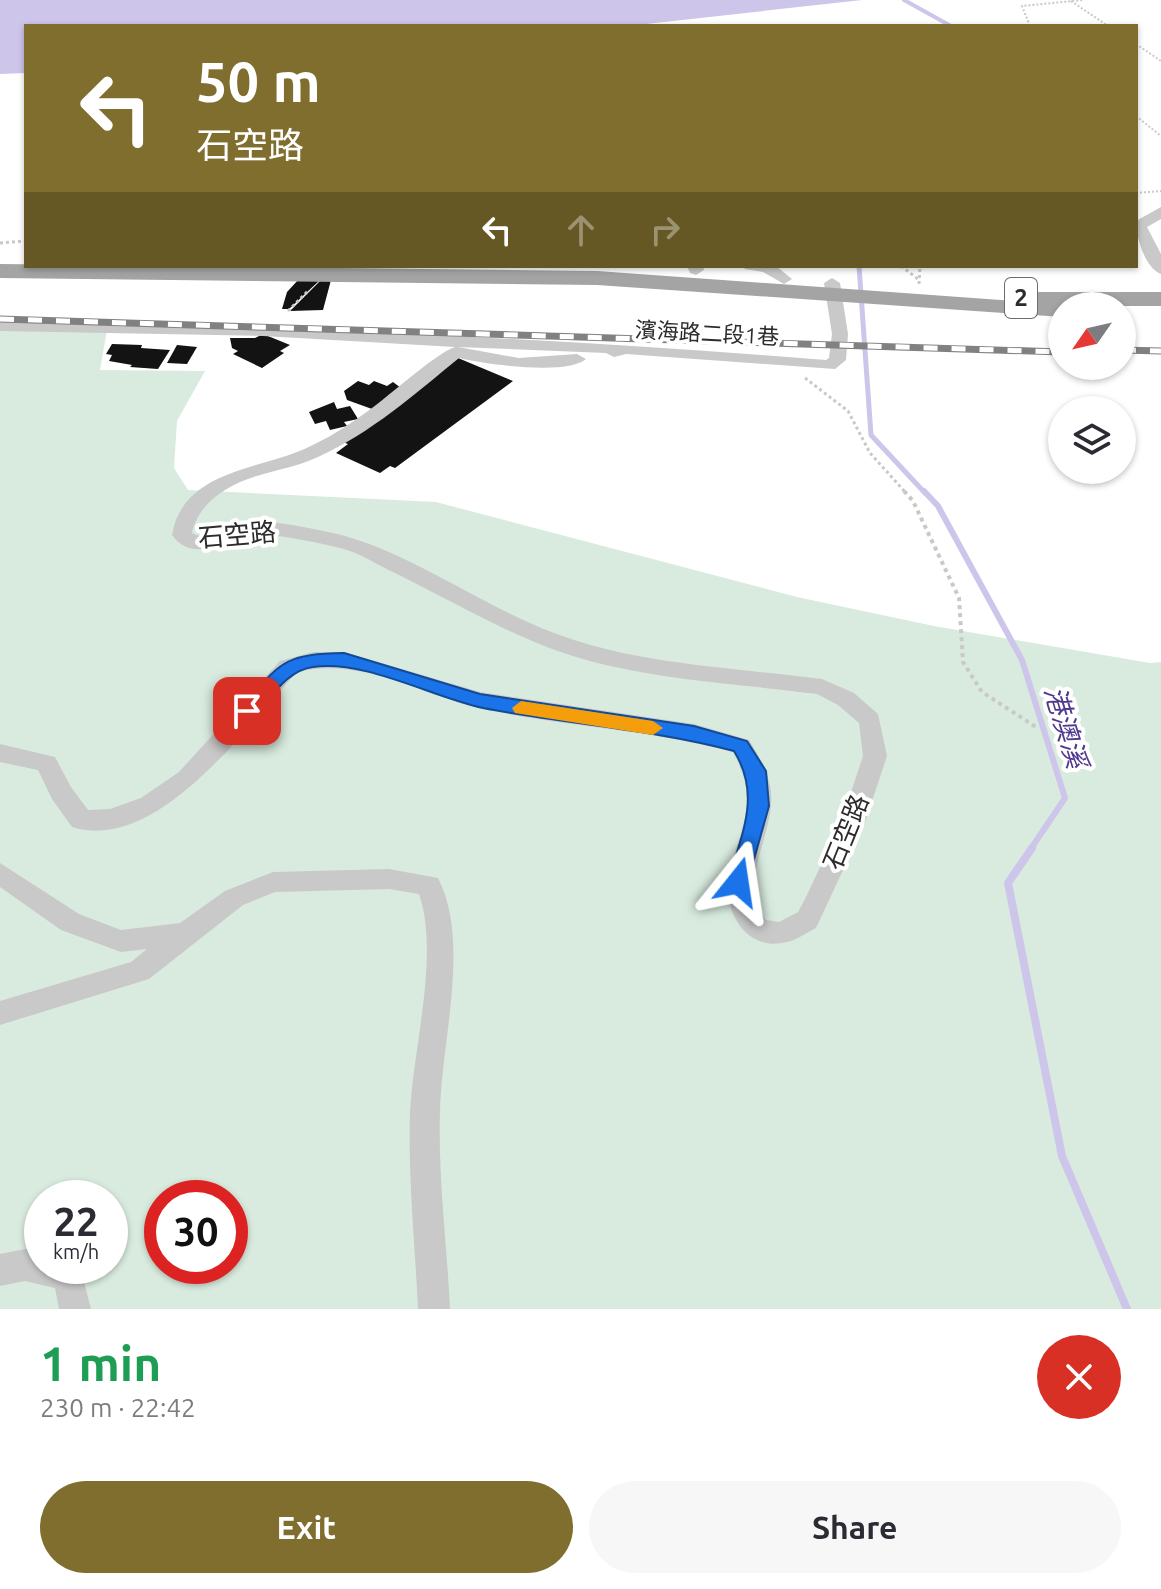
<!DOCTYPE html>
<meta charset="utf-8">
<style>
:root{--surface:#fff;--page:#f7f7f7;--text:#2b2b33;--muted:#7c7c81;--accent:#806e2f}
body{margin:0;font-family:Ubuntu,"Noto Sans TC",sans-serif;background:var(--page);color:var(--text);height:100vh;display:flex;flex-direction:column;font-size:30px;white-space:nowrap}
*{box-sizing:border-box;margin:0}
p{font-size:26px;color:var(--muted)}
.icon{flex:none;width:44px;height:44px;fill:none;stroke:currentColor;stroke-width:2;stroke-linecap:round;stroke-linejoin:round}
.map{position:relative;height:1309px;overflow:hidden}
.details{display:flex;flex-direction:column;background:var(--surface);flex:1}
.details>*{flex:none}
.banner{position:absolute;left:24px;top:24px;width:1114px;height:244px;border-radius:0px;box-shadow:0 2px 6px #0004;background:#806e2f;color:#fff;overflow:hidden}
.needle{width:52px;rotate:236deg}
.buttons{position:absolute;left:1048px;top:292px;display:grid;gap:16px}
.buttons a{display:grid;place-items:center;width:88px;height:88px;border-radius:50%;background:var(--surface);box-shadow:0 2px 6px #0004;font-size:40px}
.speed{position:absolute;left:24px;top:1180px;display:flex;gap:16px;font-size:40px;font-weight:700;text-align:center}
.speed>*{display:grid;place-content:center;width:104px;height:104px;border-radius:50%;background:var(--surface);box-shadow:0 2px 6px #0004;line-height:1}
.speed small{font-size:20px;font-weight:400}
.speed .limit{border:12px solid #d22;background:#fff;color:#111}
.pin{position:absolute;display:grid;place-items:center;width:68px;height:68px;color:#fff;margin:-34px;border-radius:16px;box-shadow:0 4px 12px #0006}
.me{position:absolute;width:88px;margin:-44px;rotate:15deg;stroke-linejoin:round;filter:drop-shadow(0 0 6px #0008)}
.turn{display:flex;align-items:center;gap:28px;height:168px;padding:0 40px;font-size:36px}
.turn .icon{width:104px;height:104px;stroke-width:2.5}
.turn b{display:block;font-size:56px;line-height:68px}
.lanes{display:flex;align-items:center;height:76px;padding:0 40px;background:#0003;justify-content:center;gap:40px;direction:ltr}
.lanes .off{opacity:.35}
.round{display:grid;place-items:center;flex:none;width:84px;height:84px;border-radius:42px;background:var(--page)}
.overview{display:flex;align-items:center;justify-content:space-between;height:136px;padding:0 40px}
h1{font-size:48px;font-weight:700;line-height:60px;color:#1e9e55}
.cta{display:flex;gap:16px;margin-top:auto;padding:16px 40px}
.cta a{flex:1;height:92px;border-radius:48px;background:var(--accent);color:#fff;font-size:32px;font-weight:700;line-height:92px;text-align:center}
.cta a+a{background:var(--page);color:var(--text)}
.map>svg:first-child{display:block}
</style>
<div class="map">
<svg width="1161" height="1309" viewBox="0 0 1161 1309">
<rect width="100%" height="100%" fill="#fff"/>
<path fill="#d9ebdf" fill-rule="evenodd" d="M0 326 107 330 100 370 205 371 177 421 174 468 188 490 436 502 797 597 934 626 1150 663 1161 662V1309H0ZM42 1198H110V1266H42ZM162 1198H230V1266H162Z"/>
<path fill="#cec5eb" d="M0 0H862L628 26H26V73L0 74Z"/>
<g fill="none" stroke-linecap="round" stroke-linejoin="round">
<path stroke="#cec5eb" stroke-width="4" d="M904 0 951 26"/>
<path stroke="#cec5eb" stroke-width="5" d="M859 266 871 435 925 493"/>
<path stroke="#cec5eb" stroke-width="6" d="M924 491 938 506 1022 660 1065 798 1030 850"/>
<path stroke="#cec5eb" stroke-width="8" d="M1032 848 1008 883 1062 1156 1127 1309"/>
</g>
<g fill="#131313">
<path d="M299 279 320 280 289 309H282L287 292Z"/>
<path d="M322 279 331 280 323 310 290 311Z"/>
<path d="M263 334 290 345 280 351 284 353 262 368 233 354 238 351 232 348 230 338H255Z"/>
<path d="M112 344 142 345 141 348 170 350 158 369 130 367 132 365 109 361 112 355 106 354Z"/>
<path d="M177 345 197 347 187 364 167 363Z"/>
<path d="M458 358 513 381 395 468 390 466 380 473 336 453 348 444 340 441Z"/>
<path d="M358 381 369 385 374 381 387 386 393 382 401 388 372 409 347 400 344 391Z"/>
<path d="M334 402 337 409 350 406 358 419 344 422 347 426 330 430 326 421 315 424 309 412Z"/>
</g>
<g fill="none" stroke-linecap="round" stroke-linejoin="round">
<g stroke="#c9c9c9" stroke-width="2" stroke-dasharray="2 2" stroke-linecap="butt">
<path d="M1071 1 1108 26"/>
<path d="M1030 26 1022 6 1083 0"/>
<path d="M1136 44 1161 61"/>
<path d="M1136 116 1161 136"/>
<path d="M1136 193 1161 191"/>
</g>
<g stroke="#c9c9c9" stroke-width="3" stroke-dasharray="3 3" stroke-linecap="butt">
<path d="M0 243 26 241"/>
<path d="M901 266 918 279"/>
<path d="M919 284 920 266"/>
<path d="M288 311 308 291"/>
<path d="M805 378 848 411 870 453 906 493"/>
</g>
<path stroke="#c9c9c9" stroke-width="4" stroke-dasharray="4 4" stroke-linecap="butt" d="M904 491 913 501 959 598 963 662 982 692 1036 727"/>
<g fill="#c9c9c9" fill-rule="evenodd">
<path d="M1161 207V219L1147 227 1161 254V274C1145 268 1136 237 1136 221Z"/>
<path d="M687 266H703L704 270 696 275 690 273Z"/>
<path d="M743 266H776L792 279 784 284 763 272 745 269Z"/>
<path d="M832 278 840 283 848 334 846 360 835 369 626 354 614 357 606 353 458 347 519 358 577 354 586 359C567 376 484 364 459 358 415 394 371 433 318 457 288 471 253 472 225 490 209 500 196 514 192 533 208 542 222 527 238 524 269 518 302 527 333 533 408 550 481 606 554 633 634 664 736 668 822 679L854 693 878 714 887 756 864 825 816 928C806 933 794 942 782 943 748 949 726 916 728 884 730 855 747 829 747 799 747 782 741 767 733 752 650 729 563 727 479 708 421 694 356 655 296 673 247 726 157 854 72 827L52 799 38 770 0 762V744L55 757 71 787 88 810 110 809 141 798 179 772 280 661 313 652H344L480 692 694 724 749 740C759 756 769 773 771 792 775 836 736 880 766 920L779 922 798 912 805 899 840 825 863 756 859 723 838 705 817 694C726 682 622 679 537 643 488 623 442 596 395 573 377 565 359 552 340 548 314 542 288 536 262 535 232 533 196 568 172 535 182 474 251 470 297 452 320 443 341 430 361 416 384 401 434 354 455 347L263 336 0 331V321C276 326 551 338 826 360L829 358 832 334 824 283Z"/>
<path d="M0 863 79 914 121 930 180 923 225 891 273 872 389 869 438 878C471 942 441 1042 440 1113 438 1178 447 1244 450 1309H418C415 1244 408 1177 410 1113 413 1047 440 955 419 894L389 889 275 892 243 905 149 979 0 1025V1001L131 962 147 949 121 952 61 930 0 887Z"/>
<path d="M25 1249 42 1254V1266H80L91 1309H59L55 1288 25 1281 0 1286V1254Z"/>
</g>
<path fill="#a4a4a4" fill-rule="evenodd" d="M0 264 597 271 1030 302 1028 299 1031 294 1039 292H1161V306H1062V317L597 285 0 278Z"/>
<defs>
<g id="rail">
<path d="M0 319 1062 352"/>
<path d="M1122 350 1161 351"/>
</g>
</defs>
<use href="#rail" stroke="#818181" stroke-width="7"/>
<use href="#rail" stroke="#fff" stroke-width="5" stroke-dasharray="14" stroke-linecap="butt"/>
</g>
<path fill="#1a73e8" stroke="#114b97" stroke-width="2" d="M344 653 480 694 694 726 747 741 766 771 769 806 746 888 738 891 731 888 728 882C741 835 762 796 734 751 652 729 566 724 483 708 432 697 363 659 313 667 287 670 271 698 254 716H241L238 711 241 707C281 663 282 654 344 653Z"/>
<path fill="#f59e0b" d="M521 701 653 721 663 728 653 735 515 713 512 708Z"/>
<g text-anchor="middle" stroke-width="8" stroke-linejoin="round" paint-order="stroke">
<g font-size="22" fill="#2c2c2c" stroke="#fff">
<text transform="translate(707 333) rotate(3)" y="8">濱海路二段1巷</text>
</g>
<rect fill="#fff" stroke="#6b6b6b" stroke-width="2" x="1005" y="278" width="32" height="40" rx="6"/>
<g font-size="24" font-weight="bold" fill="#2c2c2c">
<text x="1021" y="306">2</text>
</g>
<g font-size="26" fill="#2c2c2c" stroke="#fff">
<text transform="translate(237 535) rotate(-5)" y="9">石空路</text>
<text transform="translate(846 832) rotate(-68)" y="9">石空路</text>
</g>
<g font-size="28" font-style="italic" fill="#4f3a8f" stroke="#fff">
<text transform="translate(1066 727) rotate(73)" y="10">港澳溪</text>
</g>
</g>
</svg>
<div class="buttons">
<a><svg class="needle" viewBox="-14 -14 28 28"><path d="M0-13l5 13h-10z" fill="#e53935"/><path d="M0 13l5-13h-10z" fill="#7c7c81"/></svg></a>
<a><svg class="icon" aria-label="layers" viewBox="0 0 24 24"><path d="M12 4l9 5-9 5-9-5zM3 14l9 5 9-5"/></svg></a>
</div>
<div class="speed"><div>22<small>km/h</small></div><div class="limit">30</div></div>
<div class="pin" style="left:247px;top:711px;background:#d93025"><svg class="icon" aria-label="arrive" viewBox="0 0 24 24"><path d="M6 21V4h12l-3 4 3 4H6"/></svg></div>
<svg class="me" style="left:738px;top:882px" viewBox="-20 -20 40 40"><path d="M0-17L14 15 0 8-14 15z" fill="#1a73e8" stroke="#fff" stroke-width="4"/></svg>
<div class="banner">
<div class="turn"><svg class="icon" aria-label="left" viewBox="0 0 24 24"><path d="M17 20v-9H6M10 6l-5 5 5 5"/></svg><div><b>50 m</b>石空路</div></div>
<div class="lanes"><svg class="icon" aria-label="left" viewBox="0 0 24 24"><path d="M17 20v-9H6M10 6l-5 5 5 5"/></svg><svg class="icon off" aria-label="ahead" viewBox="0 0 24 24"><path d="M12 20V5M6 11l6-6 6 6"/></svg><svg class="icon off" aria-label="right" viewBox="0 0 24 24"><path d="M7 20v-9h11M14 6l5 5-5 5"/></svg></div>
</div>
</div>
<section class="details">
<div class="overview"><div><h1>1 min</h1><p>230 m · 22:42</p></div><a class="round" style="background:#d93025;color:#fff"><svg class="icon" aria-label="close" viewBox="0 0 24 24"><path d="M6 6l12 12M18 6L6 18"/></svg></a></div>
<div class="cta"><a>Exit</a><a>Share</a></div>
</section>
